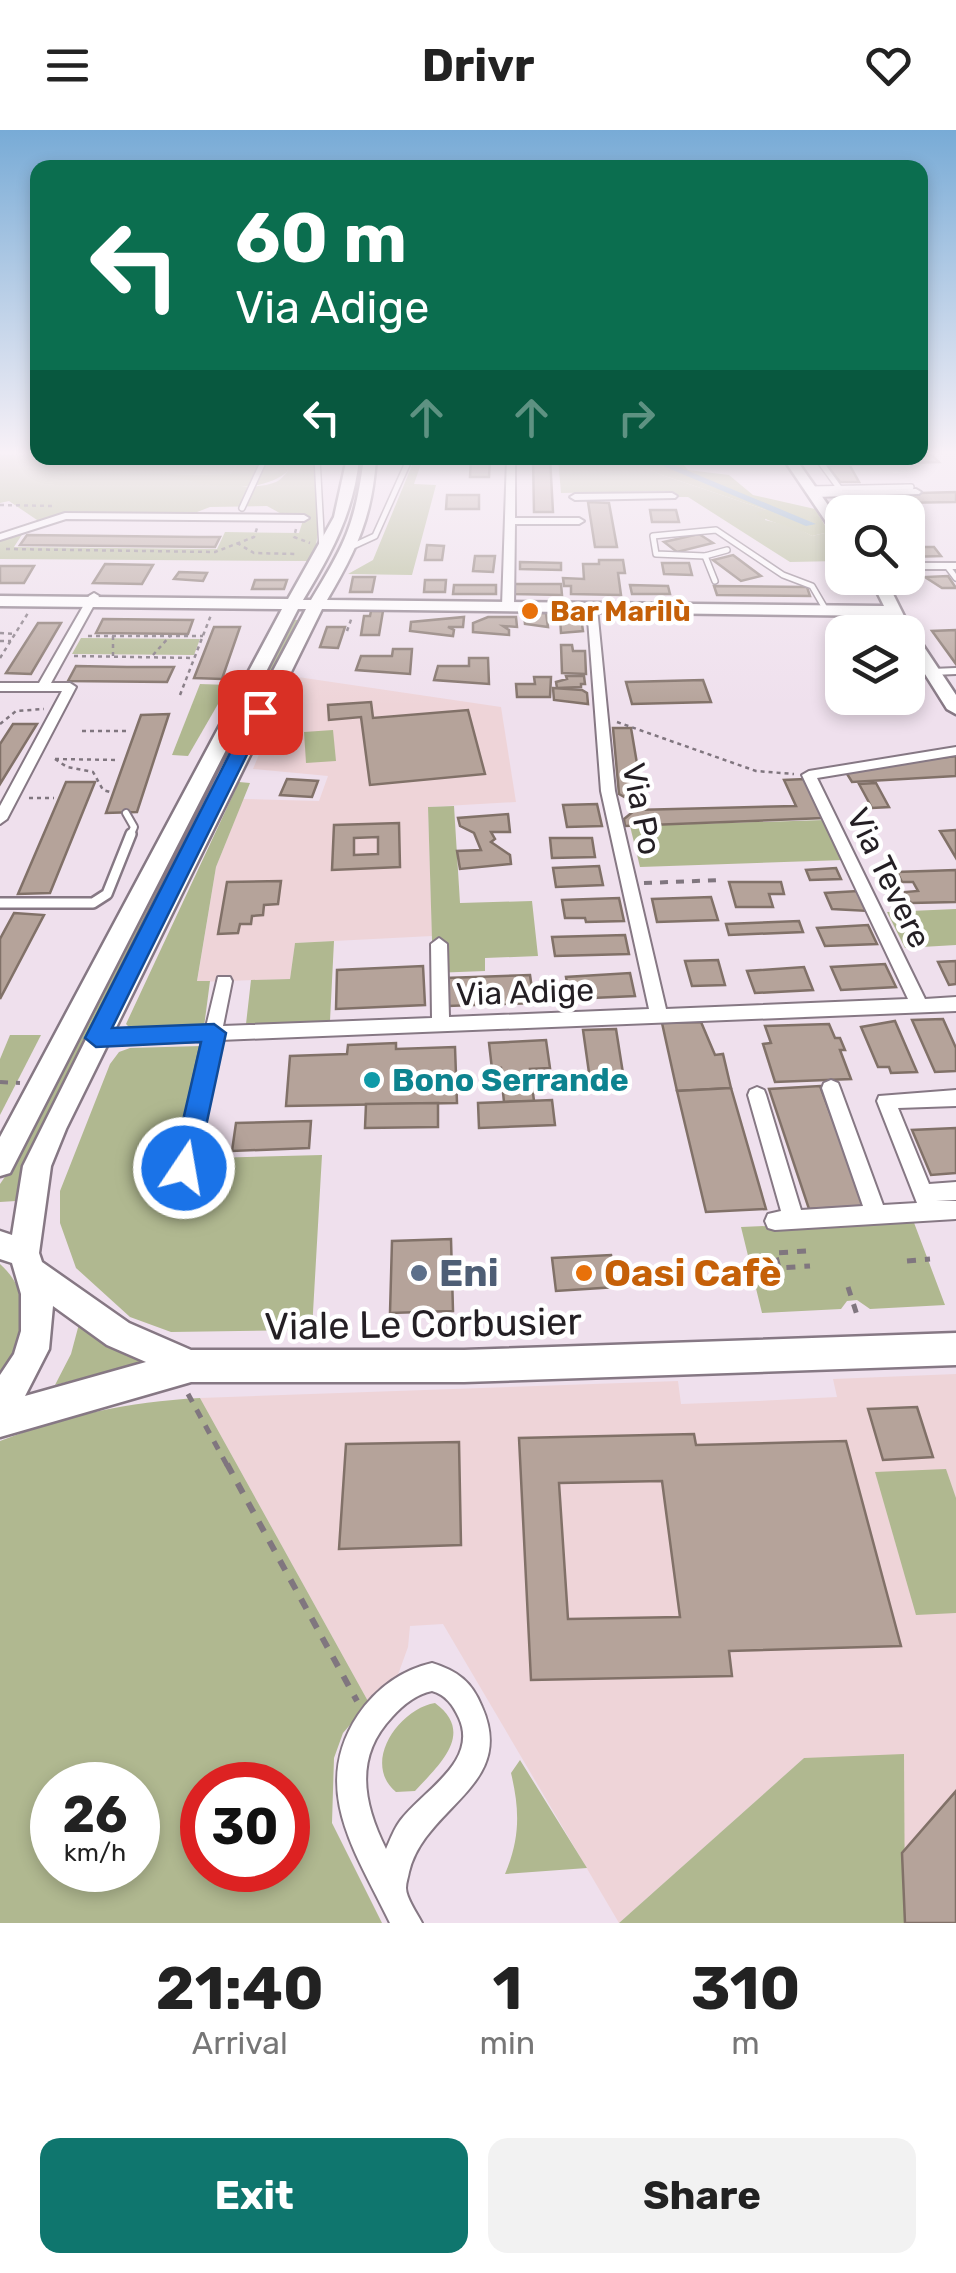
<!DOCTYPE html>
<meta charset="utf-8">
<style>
:root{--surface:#fff;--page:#f2f2f2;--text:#222;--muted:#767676;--accent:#0f766e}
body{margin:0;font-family:Rubik,sans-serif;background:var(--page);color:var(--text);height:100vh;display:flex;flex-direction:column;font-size:38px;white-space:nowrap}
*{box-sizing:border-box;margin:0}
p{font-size:32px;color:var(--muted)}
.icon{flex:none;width:55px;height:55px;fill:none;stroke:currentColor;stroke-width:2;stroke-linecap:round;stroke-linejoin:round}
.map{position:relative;height:1793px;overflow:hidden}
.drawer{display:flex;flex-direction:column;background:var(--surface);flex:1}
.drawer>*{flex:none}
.guide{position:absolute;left:30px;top:30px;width:898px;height:305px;border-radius:20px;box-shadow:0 5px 15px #0003;background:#0b6e4f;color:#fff;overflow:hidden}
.tools{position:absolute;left:825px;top:365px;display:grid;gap:20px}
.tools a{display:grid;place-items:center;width:100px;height:100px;border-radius:20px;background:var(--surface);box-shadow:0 5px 15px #0003;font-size:50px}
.speed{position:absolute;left:30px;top:1632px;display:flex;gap:20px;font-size:50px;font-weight:700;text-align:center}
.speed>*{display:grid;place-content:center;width:130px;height:130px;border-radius:50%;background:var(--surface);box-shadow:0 5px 15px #0003;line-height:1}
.speed small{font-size:25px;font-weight:400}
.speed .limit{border:15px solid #d22;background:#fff;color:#111}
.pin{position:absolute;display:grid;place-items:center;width:85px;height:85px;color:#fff;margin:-42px;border-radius:20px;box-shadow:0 5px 15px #0006}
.me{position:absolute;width:110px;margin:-55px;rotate:12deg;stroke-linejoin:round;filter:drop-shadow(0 0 8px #0008)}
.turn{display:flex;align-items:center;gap:35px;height:210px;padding:0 40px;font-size:45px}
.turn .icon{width:130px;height:130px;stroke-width:2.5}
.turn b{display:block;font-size:70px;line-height:85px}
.lanes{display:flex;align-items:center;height:95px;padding:0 40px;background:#0003;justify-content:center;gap:50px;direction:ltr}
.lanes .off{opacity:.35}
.eta{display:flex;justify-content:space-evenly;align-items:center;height:170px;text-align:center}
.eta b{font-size:60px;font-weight:700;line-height:70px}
.primary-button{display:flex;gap:20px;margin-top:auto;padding:20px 40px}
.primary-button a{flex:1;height:115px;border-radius:20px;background:var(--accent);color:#fff;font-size:40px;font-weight:700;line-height:115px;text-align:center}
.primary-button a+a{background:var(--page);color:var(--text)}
header{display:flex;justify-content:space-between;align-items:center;height:130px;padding:0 40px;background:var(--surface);font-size:45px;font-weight:700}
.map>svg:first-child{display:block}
</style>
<header><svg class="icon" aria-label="menu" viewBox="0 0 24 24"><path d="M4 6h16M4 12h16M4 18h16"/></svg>Drivr<svg class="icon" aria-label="heart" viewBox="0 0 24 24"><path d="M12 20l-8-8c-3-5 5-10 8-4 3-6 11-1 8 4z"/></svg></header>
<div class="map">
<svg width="956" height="1793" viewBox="0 0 956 1793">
<rect width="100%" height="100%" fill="#efe0ed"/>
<g fill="#eed4d8">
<path d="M291 546 501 577 516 672 428 677 432 806 295 813 290 849 197 852 216 737 243 669 319 671 328 646 253 639Z"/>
<path d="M956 1244V1661L902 1723 804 1628 619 1793 443 1494 410 1496 408 1517 395 1553 369 1573 200 1268 678 1251 681 1274 758 1271 837 1267 833 1249Z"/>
</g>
<g fill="#b0b890" fill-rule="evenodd">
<path d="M0 325 242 328 230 344 171 345C193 355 253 362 276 352 281 350 284 345 288 341L280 328H314C316 361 323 399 312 431L0 429V410L23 403 14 417 217 419 225 402 299 403 304 387H287L267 376 210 377 187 386 65 384 40 392 9 371 0 373Z"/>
<path d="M415 328H423L414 354 436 355 412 445 348 444 373 430Z"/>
<path d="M558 328H623L662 345 769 381 765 390 798 398 812 406 829 402 839 431 790 432 688 367H675L668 361 561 363Z"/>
<path d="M293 490H299L52 978 16 1071 0 1072V1054L22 1022 264 541Z"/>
<path d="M81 508 200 509 194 525 72 524Z"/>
<path d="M200 554 229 555 188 626 172 625Z"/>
<path d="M333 600 336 631 306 633 304 602Z"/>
<path d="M239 652 250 653 216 737 197 851H210L204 897 132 900 126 894Z"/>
<path d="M454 676 460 773 532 771 538 826 485 828V841L433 843 428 677Z"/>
<path d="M824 690 843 730 640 737 630 696Z"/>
<path d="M956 779V815L905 818 887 782Z"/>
<path d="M334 811 330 891 246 894 251 850 290 849 295 813Z"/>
<path d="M10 905H41L0 985V929Z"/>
<path d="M201 916 174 1029 322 1025 312 1200 171 1202 130 1187 76 1138 60 1093V1061L110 934 119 922 130 918Z"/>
<path d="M913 1090 945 1175 870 1179 857 1170 847 1171 841 1179 762 1183 741 1097Z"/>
<path d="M0 1134C34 1164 28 1208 0 1242Z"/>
<path d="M79 1194 165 1235 110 1241 55 1255 71 1224Z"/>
<path d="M200 1268 369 1573 343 1603 334 1628 332 1693 382 1793H0V1311C69 1285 126 1272 200 1268ZM52 1655H138V1740H52ZM202 1655H288V1740H202Z"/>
<path d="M946 1339 956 1368V1483L916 1485 875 1342Z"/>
<path d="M435 1573C476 1603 439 1635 415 1661L396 1662C361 1633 399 1579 435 1573Z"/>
<path d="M904 1624 905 1793H619L804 1628Z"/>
<path d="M520 1630 587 1738 505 1744C520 1708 520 1681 511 1643Z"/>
</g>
<g fill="#afb889">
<path d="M242 328H280L288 341C261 366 200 357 168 345L230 344Z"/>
<path d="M623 328H678L688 340 729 345 753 365 815 379 829 402 812 406C794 395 772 396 756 383L766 380 662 345Z"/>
</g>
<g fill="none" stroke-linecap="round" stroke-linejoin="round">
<path fill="#719ebc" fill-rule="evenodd" d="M644 328H657L816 394 806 396Z"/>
</g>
<g fill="#b5a39a" stroke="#817168" stroke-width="2.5" fill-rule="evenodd">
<path d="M920 325H932L939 332 902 333 897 328Z"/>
<path d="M471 328H490L489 347H470Z"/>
<path d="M533 328H550L553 382H534Z"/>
<path d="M844 333 850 336 859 352H840L826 334Z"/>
<path d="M956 362V372L894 373 885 364Z"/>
<path d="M447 365H479V379H446Z"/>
<path d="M850 366H866L878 382H861Z"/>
<path d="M588 372 609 373 617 417H595Z"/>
<path d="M650 380H676L679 392H652Z"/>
<path d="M699 404 713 413 677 422 664 412Z"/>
<path d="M27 405 199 407H220L215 417 20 415Z"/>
<path d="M427 415 444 416 442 430H425Z"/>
<path d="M908 417H934L941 426 908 427Z"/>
<path d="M733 425 761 446 741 451 713 430Z"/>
<path d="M475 426H495L493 442 473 441Z"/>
<path d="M599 430H623L625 443H618L621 465 571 464V456H564L563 448 584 449 583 434H599Z"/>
<path d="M520 432 561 433V440L520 439Z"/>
<path d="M662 433H689L692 445 664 444Z"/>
<path d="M105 434 153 435 142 454 93 453Z"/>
<path d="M0 436H34L24 453H0Z"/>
<path d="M179 442 207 443 203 451 174 449Z"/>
<path d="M948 446 956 458H942L925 447Z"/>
<path d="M353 447H375L372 462H350Z"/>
<path d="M255 450H287L284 459H252Z"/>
<path d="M425 450H446L445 462H424Z"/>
<path d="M514 454H561L562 465 514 464Z"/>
<path d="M454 455H496V464H453Z"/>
<path d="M630 455 668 456 670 464H632Z"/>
<path d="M714 456 807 457 810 466 717 465Z"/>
<path d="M371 481H383L379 505H361L364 486H370Z"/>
<path d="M524 483H546L548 497 525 494Z"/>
<path d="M464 487 463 497H448L454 500 453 506 410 501 411 492Z"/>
<path d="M488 487H516L517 497 503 496 509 500V505L473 502V493Z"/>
<path d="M560 487H581L583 501 561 503Z"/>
<path d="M103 489 193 490 188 504 96 503Z"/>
<path d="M38 493H61L31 544 6 543Z"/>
<path d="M214 497H240L222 549 194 548Z"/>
<path d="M327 497H345L338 518 320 517Z"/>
<path d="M956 500V534L932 501Z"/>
<path d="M561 515H572L573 521H585L586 544 562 543Z"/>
<path d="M393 519H412L410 544 356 540 361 526H392Z"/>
<path d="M469 528H488L489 554 434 550 438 536H469Z"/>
<path d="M76 536 127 537H174L167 552 68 551Z"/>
<path d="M566 546H584L585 554H581V557L557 558 556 552 567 549Z"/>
<path d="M534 547H551L550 567H517L516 554H535Z"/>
<path d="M703 550 711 572 632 574 626 552Z"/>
<path d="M553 558 582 560 587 563 588 574 554 570Z"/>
<path d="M371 572 373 588 468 580 485 644 370 655 361 587 329 590 328 575Z"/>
<path d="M169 584 137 682 106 683 141 585Z"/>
<path d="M13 594H37L0 654V614Z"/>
<path d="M613 598H631L643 669 633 672 619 664Z"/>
<path d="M956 626V646L852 652 844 639Z"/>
<path d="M287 649 318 651 312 667 280 665Z"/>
<path d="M805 649 823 688 625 696 624 689 635 680 796 676 784 650Z"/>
<path d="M66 652H95L50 763 18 764Z"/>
<path d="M876 653 889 677 872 678 859 654Z"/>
<path d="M597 674 602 696 567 697 563 675Z"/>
<path d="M508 684 510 702H491L495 709 491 712 510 725 511 734 460 739 457 721 481 720 474 703 460 696 458 688Z"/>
<path d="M399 693 400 737 332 740 334 695ZM378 707V724L354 725V708Z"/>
<path d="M956 700V728L940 701Z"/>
<path d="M550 708H592L595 727 552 728Z"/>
<path d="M599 736 603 755 556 757 553 738Z"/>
<path d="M836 738 841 749 810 750 806 740Z"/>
<path d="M956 740V772L911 773 905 762 918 761 913 752H902L897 742Z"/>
<path d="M281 751 278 774 264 775 263 785 252 786 251 794H240L238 803 218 804 227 752Z"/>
<path d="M729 752H781L784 764H769L773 777H736Z"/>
<path d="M858 761 868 781 832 779 825 763Z"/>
<path d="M711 767 718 790 657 792 652 769Z"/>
<path d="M619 768 624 791 586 792 585 788H565L562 770Z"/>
<path d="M14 783 44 785 0 869V809Z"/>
<path d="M799 791 803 802 729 805 726 794Z"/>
<path d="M868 795 877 814 825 816 817 798Z"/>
<path d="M625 805 629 824 555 826 552 807Z"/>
<path d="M718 830 725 855 692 856 685 831Z"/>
<path d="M956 831V854L949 855 938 832Z"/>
<path d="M885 834 896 857 841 860 831 837Z"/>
<path d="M423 836 425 875 336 879 337 840Z"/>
<path d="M804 837 813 860 755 863 747 841Z"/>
<path d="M630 843 635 866 570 869 566 847Z"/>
<path d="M530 845 534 873 448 876 446 848Z"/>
<path d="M943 889 956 918V941L935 942 912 890Z"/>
<path d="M895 891 917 942 891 943 889 937H878L861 897Z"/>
<path d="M701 892 715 925 723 924 731 958 677 961 662 893Z"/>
<path d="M829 894 835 908H840L845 920H840L851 949 775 952 763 914 771 913 765 896Z"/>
<path d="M616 899 625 956 591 957 583 900Z"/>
<path d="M546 910 550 938 530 939 534 971 504 972 502 953H494L493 947 502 946 501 938 492 939 489 913Z"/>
<path d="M396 913V919L455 917 457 973 286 976 290 926 347 924 348 915Z"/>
<path d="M820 956 865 1076 809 1079 769 959Z"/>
<path d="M731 958 766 1079 706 1082 677 961Z"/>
<path d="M552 970 555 995 479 998 478 973Z"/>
<path d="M438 973V997L365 998 366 974Z"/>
<path d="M311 991 309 1018 232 1021 236 993Z"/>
<path d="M956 998V1043L931 1045 912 1000Z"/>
<path d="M451 1109 453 1181 390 1183 392 1111Z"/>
<path d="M611 1125 616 1157 556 1161 552 1128Z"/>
<path d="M917 1277 933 1327 883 1330 868 1279Z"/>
<path d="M694 1304 696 1315 846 1311 901 1516 729 1521 732 1546 531 1550 519 1308ZM662 1351 680 1487 568 1489 559 1353Z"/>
<path d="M459 1312 461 1415 339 1419 346 1314Z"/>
<path d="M956 1661V1793H905L902 1723Z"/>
</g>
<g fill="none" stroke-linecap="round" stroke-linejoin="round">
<defs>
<g id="lane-far2">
<path d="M317 328 322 420"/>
<path d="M811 359 911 357"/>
<path d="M840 359 821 333 889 331"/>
<path d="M242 378 265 328"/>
<path d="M351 417 375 406 410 328"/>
<path d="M727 420 705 426 656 424 653 406 716 400 783 445 812 456 826 480"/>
<path d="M705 426 715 451"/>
<path d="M947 436 956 448"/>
</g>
<g id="lane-far1">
<path d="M932 542 956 541"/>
<path d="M126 683 134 697 130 706"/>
</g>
<path id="lane" d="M0 773H93L107 764 131 704"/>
<g id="street">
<path d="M507 328H515V388H579L584 391 579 394H515L514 476 508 479 502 476Z"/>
<path d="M916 359 921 362 919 364 814 367 809 364 814 361Z"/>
<path d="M672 363 677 366 675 368 575 370 570 367 575 364Z"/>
<path d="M65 383 304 385 309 388 304 391 66 389 0 410V404Z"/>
<rect x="908" y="433" width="48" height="6"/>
<path d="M94 463 99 466 51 553H70L76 557 7 689 0 694V676L62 561H0V553H39L89 466Z"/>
<path d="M587 476 597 478 615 661 666 879 908 869 802 645 809 641 956 617V625L817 648 925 869 956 867V881L220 910 194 1039 191 1045 184 1048 177 1045 174 1039 202 911 96 915 90 913 87 908 90 903 96 901 206 897 218 847H230L232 851 223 896 432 888 431 814 439 808 447 814 449 887 649 879 601 661Z"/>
<path d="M831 950 838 953 840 958 883 1075 917 1073 877 971 879 966 956 960V976L898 978 929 1054 956 1052V1070L936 1071H956V1089L775 1100 768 1098 765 1091 768 1084 781 1081 748 965 750 960 757 957 764 960 766 965 801 1080 863 1076 822 958 824 953Z"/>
<path d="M432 1533C458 1541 472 1552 482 1577 517 1656 425 1676 409 1742 408 1748 406 1752 406 1758 406 1768 417 1783 422 1793H390C357 1724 309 1659 358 1585 376 1559 401 1540 432 1533ZM432 1561C446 1565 453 1575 459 1588 479 1632 422 1661 400 1691 394 1699 390 1710 386 1719 363 1673 354 1627 392 1587 403 1575 416 1564 432 1561Z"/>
</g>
<g id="secondary">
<path d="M347 328H359C354 382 331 424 303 470H311C346 413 355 394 364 328H376C372 387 357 419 327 470L884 476 870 448H885L908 494 894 497 888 486 322 479 66 999 51 1036 39 1123 42 1132 129 1193 191 1220H464L956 1203V1235L464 1252H191L0 1307V1245L14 1224 21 1201V1164L12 1133 0 1129V1101L12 1105 23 1036 218 644 306 479H298L10 1043 0 1046V1007L282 479 0 476V466L288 469 334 387ZM53 1176 107 1215 146 1232 25 1266 49 1219Z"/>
<path d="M783 328H795L842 395V409L837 408Z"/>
<path d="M902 502H914L956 565V584L947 579 908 517V502Z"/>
</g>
</defs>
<use href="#lane-far2" stroke="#867884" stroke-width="8"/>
<use href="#lane-far1" stroke="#867884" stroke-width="10"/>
<use href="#lane" stroke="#867884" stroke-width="14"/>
<use href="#street" stroke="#867884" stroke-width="4"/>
<use href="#secondary" stroke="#867884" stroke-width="5"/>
<g stroke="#80767f" stroke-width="2.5" stroke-dasharray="4 4" stroke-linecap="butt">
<path d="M0 375 54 376"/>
<path d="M296 399 294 407 310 413"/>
<path d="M237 413 254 423 296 424"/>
<path d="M6 419 215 422 254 407 257 398"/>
<path d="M347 501 352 487"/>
<path d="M0 503 15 504"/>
<path d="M88 506H203"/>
<path d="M113 506V526"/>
<path d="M0 511H11"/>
<path d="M153 525 170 506"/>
<path d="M74 526 194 528"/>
<path d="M0 528 28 483"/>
<path d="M180 565 211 485"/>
<path d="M617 592 756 641 794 644"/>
<path d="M0 594 16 581 44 579"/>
<path d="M82 601H128"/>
<path d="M55 629 67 637 93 642 103 660 110 662"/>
<path d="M55 629 119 630"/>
<path d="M29 668H54"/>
</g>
<g stroke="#80767f" stroke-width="4" stroke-dasharray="8 8" stroke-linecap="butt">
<path d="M644 753 721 750"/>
<path d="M0 952 20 953"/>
</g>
<g stroke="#80767f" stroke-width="5" stroke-dasharray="9 9" stroke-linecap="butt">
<path d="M806 1121 775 1123 779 1138 810 1136"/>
<path d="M907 1131 930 1129"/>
<path d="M848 1157 857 1185"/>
<path d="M188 1264 228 1337"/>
</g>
<path stroke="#80767f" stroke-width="6" stroke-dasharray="11 11" stroke-linecap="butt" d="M227 1334 357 1571"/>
<use href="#lane-far2" stroke="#fff" stroke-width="5"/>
<use href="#lane-far1" stroke="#fff" stroke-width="6"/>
<use href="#lane" stroke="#fff" stroke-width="9"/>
<use href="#street" fill="#fff" fill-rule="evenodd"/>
<use href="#secondary" fill="#fff" fill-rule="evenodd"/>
</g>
<linearGradient id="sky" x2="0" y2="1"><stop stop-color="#78abd6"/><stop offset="0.56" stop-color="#f8f1f7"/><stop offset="1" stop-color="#f8f1f7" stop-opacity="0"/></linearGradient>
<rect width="956" height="576" fill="url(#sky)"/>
<path fill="#1a73e8" stroke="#114b97" stroke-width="2.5" d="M260 577 268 582 112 898 214 894 226 903 197 1038 194 1046 184 1050 175 1046 172 1038 201 912 96 917 85 908 251 582Z"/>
<g fill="#e8710a" stroke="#fff" stroke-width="4">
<circle cx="530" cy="481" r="10"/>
<circle cx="584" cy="1143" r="10"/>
</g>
<circle fill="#0f9aa8" stroke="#fff" stroke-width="4" cx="372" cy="950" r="10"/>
<circle fill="#5c6f8a" stroke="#fff" stroke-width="4" cx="419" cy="1143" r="10"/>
<g text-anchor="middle" stroke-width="9" stroke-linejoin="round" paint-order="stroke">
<g font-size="28" font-weight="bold" fill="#c56008" stroke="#fff" text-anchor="start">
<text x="550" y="491">Bar Marilù</text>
</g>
<g font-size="32" fill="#241f24" stroke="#fff">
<text transform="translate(642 679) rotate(79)" y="11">Via Po</text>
<text transform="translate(889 748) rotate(64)" y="11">Via Tevere</text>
<text transform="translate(525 862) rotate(-2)" y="11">Via Adige</text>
</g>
<g font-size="32" font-weight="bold" fill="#0d838f" stroke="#fff" text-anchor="start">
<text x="392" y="961">Bono Serrande</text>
</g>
<g font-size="38" font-weight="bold" fill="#4e5e75" stroke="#fff" text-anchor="start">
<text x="439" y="1156">Eni</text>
</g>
<g font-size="38" font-weight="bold" fill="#c56008" stroke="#fff" text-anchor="start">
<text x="604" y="1156">Oasi Cafè</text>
</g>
<g font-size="38" fill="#241f24" stroke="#fff">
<text transform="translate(423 1194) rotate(-1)" y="13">Viale Le Corbusier</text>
</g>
</g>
</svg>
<div class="tools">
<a><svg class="icon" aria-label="search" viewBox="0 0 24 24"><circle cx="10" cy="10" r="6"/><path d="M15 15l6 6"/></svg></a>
<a><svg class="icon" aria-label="layers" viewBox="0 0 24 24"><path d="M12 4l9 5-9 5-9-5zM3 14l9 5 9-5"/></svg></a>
</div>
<div class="speed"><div>26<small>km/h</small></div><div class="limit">30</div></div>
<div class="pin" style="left:260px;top:582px;background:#d93025"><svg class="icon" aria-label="arrive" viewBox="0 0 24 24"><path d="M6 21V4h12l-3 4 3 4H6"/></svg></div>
<svg class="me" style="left:184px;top:1038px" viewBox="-20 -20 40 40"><circle r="17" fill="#1a73e8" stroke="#fff" stroke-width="3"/><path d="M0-11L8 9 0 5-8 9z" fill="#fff"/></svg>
<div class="guide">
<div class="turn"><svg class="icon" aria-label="left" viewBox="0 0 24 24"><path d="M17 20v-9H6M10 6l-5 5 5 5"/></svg><div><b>60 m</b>Via Adige</div></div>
<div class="lanes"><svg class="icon" aria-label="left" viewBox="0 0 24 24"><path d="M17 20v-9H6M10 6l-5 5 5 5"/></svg><svg class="icon off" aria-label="ahead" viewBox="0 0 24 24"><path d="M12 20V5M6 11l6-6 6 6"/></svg><svg class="icon off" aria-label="ahead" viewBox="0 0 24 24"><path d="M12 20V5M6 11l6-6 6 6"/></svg><svg class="icon off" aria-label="right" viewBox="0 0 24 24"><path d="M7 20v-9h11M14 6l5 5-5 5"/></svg></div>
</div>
</div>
<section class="drawer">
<div class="eta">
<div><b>21:40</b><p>Arrival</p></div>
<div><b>1</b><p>min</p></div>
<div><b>310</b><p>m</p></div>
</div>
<div class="primary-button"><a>Exit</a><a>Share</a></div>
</section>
